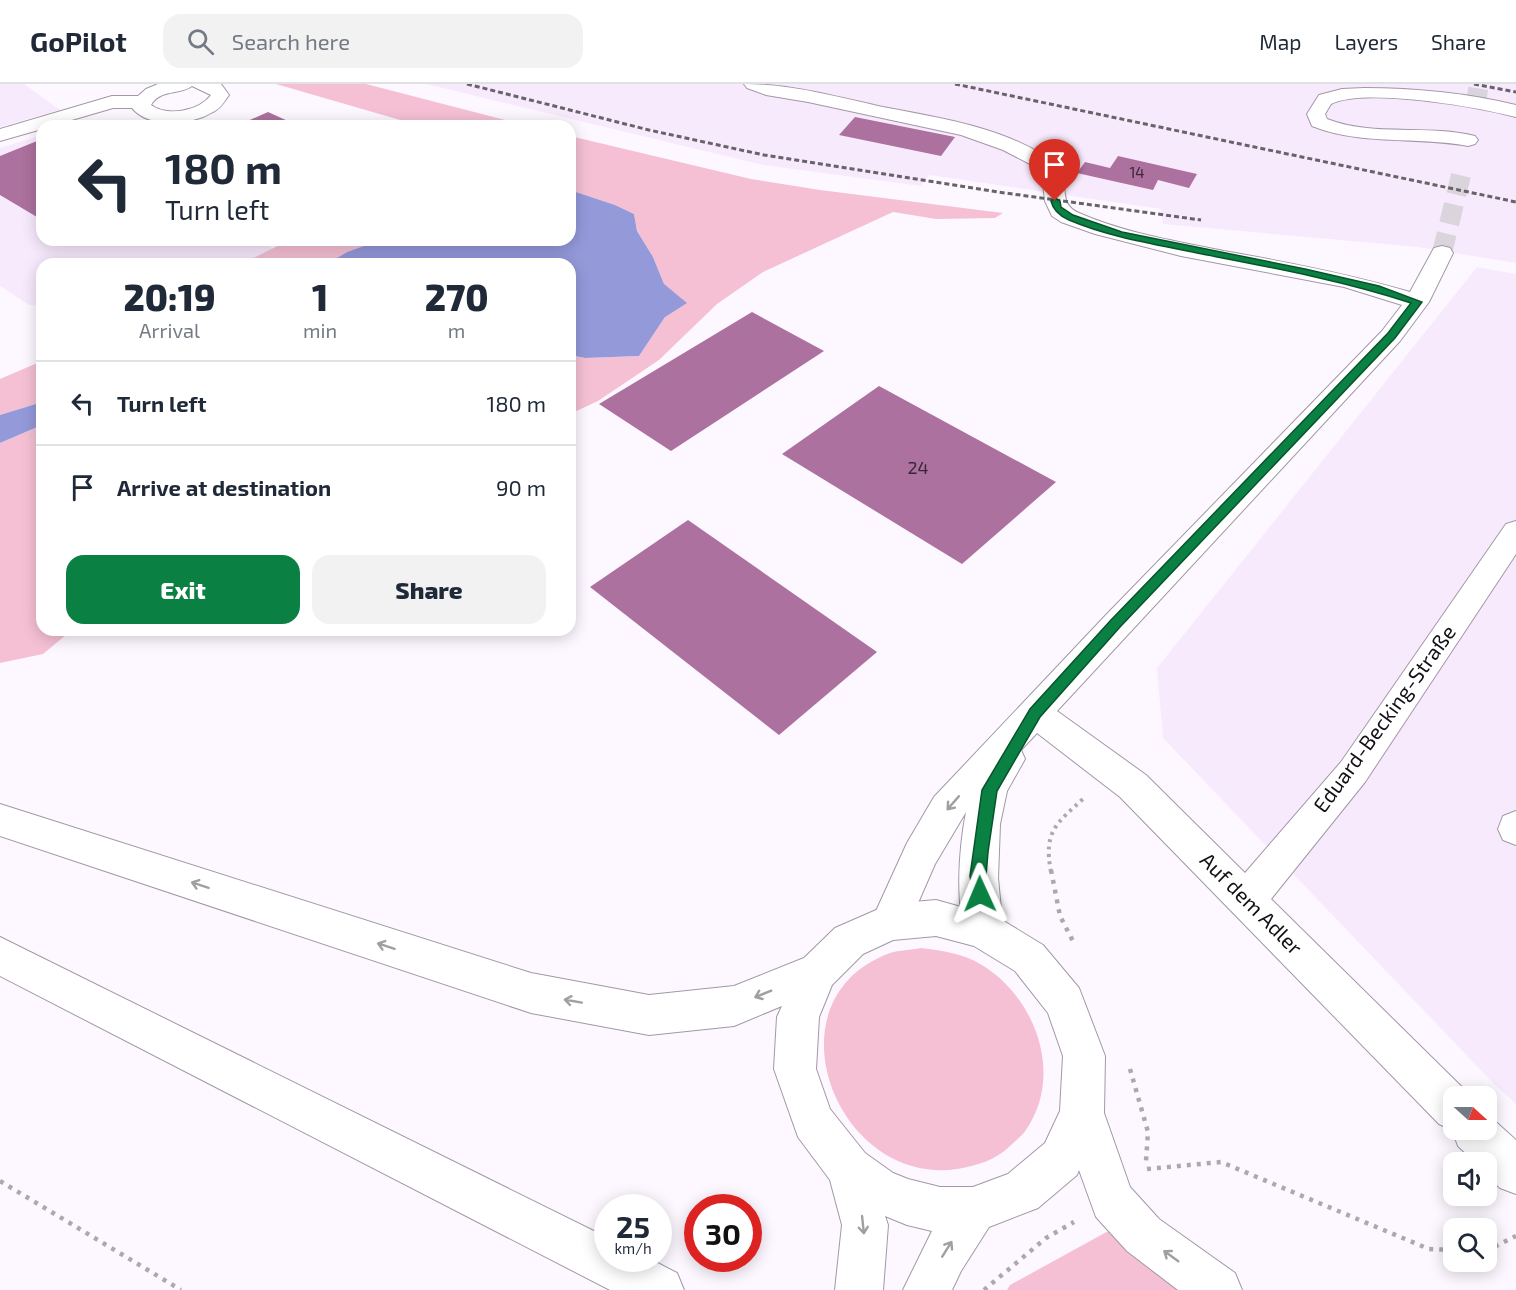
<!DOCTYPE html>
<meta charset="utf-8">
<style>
:root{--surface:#fff;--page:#f2f2f3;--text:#1f2937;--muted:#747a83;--line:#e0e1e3;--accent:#0b8043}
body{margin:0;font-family:"Exo 2",sans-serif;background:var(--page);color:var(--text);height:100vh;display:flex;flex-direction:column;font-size:22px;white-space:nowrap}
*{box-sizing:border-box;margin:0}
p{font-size:20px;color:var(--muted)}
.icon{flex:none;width:33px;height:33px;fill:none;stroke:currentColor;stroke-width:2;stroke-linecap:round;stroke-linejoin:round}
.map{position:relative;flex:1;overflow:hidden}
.drawer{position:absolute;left:36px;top:174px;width:540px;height:378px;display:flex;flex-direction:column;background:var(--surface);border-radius:18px;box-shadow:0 3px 15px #0003}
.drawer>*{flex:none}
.hud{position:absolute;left:36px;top:36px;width:540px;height:126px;border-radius:18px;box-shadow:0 3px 15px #0003;background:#fff;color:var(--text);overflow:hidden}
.needle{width:39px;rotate:111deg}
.tools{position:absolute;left:1443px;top:1002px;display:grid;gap:12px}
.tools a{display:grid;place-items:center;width:54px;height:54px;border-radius:12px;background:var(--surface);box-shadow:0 3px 15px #0003;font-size:30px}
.speed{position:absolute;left:594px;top:1110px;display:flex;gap:12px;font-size:30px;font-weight:700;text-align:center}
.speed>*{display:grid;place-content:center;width:78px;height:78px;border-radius:50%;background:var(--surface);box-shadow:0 3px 15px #0003;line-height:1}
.speed small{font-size:15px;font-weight:400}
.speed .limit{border:9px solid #d22;background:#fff;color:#111}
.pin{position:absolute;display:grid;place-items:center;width:51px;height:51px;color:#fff;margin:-62px -26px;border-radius:50% 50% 50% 0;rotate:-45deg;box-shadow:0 0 6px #0007}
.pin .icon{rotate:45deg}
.me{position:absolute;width:66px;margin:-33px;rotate:359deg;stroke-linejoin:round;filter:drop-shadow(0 0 4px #0008)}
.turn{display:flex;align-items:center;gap:21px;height:126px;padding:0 30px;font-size:27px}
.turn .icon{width:78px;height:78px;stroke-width:2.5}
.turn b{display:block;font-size:42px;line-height:51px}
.eta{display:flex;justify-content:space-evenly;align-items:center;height:102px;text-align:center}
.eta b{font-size:36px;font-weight:800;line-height:42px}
.button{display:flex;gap:12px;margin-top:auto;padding:12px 30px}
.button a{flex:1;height:69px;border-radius:18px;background:var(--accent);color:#fff;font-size:24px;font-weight:800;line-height:69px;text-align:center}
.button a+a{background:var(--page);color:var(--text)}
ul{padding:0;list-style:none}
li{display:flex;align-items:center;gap:18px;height:84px;padding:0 30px;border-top:2px solid var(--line)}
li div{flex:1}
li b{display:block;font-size:22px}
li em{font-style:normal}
header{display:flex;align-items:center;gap:36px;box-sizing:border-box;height:84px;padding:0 30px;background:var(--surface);border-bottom:2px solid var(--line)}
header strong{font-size:28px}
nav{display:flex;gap:33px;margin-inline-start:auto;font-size:21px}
.search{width:420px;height:54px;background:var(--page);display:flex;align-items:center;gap:15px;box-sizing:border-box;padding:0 21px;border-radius:18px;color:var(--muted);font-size:22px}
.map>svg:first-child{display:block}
</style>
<header>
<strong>GoPilot</strong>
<div class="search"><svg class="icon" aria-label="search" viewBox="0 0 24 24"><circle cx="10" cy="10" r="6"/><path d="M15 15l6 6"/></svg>Search here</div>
<nav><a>Map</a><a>Layers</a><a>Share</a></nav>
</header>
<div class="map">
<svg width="1516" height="1206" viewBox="0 0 1516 1206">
<rect width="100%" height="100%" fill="#fdf8ff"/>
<g fill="#f8eafd">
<path d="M0 0H24L60 26 0 43Z"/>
<path d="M426 0H1516V179L1418 163 1163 140 1161 125 929 91 921 102 763 81Z"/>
<path d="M42 51V156H257L274 165 241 180H42V222L29 221 0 202V64Z"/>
<path d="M1477 183 1516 190V1020L1495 1001 1163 654 1157 584Z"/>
</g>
<g fill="#f5c0d4">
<path d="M276 0H366L528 42H412L414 40Z"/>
<path d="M570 52 751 95 820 106 1003 129 995 134 936 135 893 128 763 188 717 220 659 276 598 317 570 330V271L585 274 639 272 665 233 664 200 653 173 637 147 634 130 615 121 570 106Z"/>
<path d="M290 156H380L347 168 327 180H241Z"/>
<path d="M42 277V318L0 331V295Z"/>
<path d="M42 341V546H72L43 570 0 579V359Z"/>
<path d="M921 864C943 867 963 869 982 881 1036 914 1064 991 1026 1046 1022 1052 1015 1057 1010 1062 996 1076 976 1082 957 1085 836 1103 764 915 890 869 899 866 911 866 921 864Z"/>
<path d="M1112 1145 1187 1206H1007L1010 1201Z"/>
</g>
<g fill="#9499da">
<path d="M570 106 615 121 634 130 637 147 653 173 664 200 687 219 665 233 639 272 585 274 570 271V180H327L347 168 380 156H570Z"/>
<path d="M42 318V341L0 359V331Z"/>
</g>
<g fill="#ac719e">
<path d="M268 28 299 42H236Z"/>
<path d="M855 33 955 53 941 72 839 51Z"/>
<path d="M42 55V136L0 111V72Z"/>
<path d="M1118 72 1197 90 1189 104 1158 96 1153 106 1077 89 1085 78 1110 84Z"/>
<path d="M752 228 824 267 671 367 599 320Z"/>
<path d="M879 302 1056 398 962 480 782 370Z"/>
<path d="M688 436 877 568 779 651 590 503Z"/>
</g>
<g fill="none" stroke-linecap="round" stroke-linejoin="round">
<g stroke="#dad5dc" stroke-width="20" stroke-dasharray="20 10" stroke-linecap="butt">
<path d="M1475 24 1479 0"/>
<path d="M1442 169 1463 83"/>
</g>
<defs>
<g id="minor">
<path d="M158 0H221L229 11C224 18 221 24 213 28 192 41 149 45 132 24H113L51 42H42V45L0 57V45L112 12H138L146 5ZM192 2 211 11C199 27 168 33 151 21 160 5 180 11 192 2Z"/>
<path d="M744 0C789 0 834 12 878 22 933 33 995 41 1043 71 1049 75 1060 83 1062 90 1067 106 1060 121 1079 129 1124 149 1176 157 1224 167 1287 178 1349 190 1410 208L1434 164 1442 162 1450 164 1453 169 1429 218 1400 257 1057 627 1146 691 1245 789 1341 678 1506 440 1516 437V470L1365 698 1271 815 1469 1010 1471 1012H1454V1046H1486V1029L1516 1056V1110L1500 1104 1486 1090V1078H1475L1458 1062 1452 1046 1439 1040 1120 713 1037 649 1021 666 1025 675 1007 707 1000 740 998 794 1003 846 997 859 983 864 969 859C954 825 959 765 966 728L935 780 904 851 890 856 876 851 871 838 907 759 934 713 1105 532 1382 247 1402 221 1344 203 1181 172 1095 150 1061 138 1052 132 1045 117 1042 91 1030 80 1003 66 961 51 808 18 766 11 747 4Z"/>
<path d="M1364 4C1415 4 1466 9 1516 21V33C1478 23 1364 3 1331 20L1325 30 1327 35C1373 53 1426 40 1475 52L1478 56 1475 60 1468 62C1416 52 1362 62 1312 42L1307 30 1319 11 1342 5Z"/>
<path d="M1516 727V761L1503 756 1498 745 1503 732Z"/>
</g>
<g id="major">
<path d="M0 720 531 889 649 911 734 902 804 874 835 844 890 820 936 816 997 833 1043 861 1079 904 1105 972 1104 1029 1130 1103 1159 1135 1235 1189 1242 1206H1178L1127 1167 1096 1133 1079 1086 1077 1091 1038 1124 989 1143 961 1187 952 1206H903L932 1147 907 1141 885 1132 888 1141 883 1206H835L842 1141 830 1096 798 1053 774 985 777 933 782 922 734 942 649 951 531 929 0 752ZM936 852 974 862 1015 887 1048 929 1063 972 1060 1027 1045 1059 1008 1090 973 1103H940L908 1095 893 1089 865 1069 830 1025 816 985 819 933 832 901 863 870 893 856Z"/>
<path d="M0 853 608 1154V1174H648L677 1189 684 1206H610L0 892Z"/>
</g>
</defs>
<use href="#minor" stroke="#a397a7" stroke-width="2"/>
<use href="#major" stroke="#a397a7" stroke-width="2"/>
<path stroke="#ada8af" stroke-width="4" stroke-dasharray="3 4.5" stroke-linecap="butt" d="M1051 788C1043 747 1057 739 1084 714"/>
<g stroke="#ada8af" stroke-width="4.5" stroke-dasharray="4 6" stroke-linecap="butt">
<path d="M1051 786 1060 832 1075 861"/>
<path d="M1130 985 1148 1048 1146 1077"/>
<path d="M1147 1085 1221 1078 1429 1165 1454 1166"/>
<path d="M0 1097 181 1206"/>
<path d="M1486 1167 1516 1152"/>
<path d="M984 1206 1046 1154 1074 1138"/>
</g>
<use href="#minor" fill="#fff" fill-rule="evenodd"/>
<use href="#major" fill="#fff" fill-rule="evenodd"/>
<g stroke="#676369" stroke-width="3" stroke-dasharray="5 3" stroke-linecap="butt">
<path d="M467 0 649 46 764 71 998 108 1201 136"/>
<path d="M955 0 1516 118"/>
<path d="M1474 0 1516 8"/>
</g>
</g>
<defs><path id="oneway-shaft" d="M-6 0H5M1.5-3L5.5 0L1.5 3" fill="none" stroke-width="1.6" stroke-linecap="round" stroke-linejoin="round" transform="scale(1.5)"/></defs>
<g stroke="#a19fa1">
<use href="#oneway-shaft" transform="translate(953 719) rotate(131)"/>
<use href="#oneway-shaft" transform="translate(200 801) rotate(-162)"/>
<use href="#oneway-shaft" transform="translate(386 862) rotate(-162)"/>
<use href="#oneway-shaft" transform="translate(763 910) rotate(158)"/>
<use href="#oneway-shaft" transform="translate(573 917) rotate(-170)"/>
<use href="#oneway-shaft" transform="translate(863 1141) rotate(84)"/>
<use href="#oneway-shaft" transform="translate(947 1165) rotate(-58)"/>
<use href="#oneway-shaft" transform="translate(1171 1172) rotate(-144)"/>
</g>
<path fill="#0b8043" stroke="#07532c" stroke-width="1.5" d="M1055 114 1060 117 1061 123 1073 131 1122 148 1305 185 1379 202 1422 218 1395 254 1120 543 1040 633 997 707 988 768 986 792 987 810 985 815 980 817 974 815 970 792 982 706 1030 625 1111 536 1388 249 1411 219C1341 196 1269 183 1197 169 1154 160 1109 153 1069 136 1060 132 1053 126 1051 117Z"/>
<g text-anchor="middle" stroke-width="4.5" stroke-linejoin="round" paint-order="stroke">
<g font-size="15" fill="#392837">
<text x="1137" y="94">14</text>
</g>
<g font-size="18" fill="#392837">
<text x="918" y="390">24</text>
</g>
<g font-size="21" fill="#130f15" stroke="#fff">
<text transform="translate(1385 635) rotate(-54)" y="7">Eduard-Becking-Straße</text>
<text transform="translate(1251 820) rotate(45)" y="7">Auf dem Adler</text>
</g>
</g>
</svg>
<div class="tools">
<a><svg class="needle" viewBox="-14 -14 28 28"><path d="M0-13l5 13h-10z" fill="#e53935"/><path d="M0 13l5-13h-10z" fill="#747a83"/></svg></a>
<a><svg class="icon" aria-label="sound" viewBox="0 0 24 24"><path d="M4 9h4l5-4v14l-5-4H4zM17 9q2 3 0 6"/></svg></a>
<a><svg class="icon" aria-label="search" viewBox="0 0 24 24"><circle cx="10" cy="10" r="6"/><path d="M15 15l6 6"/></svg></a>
</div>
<div class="speed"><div>25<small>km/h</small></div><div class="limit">30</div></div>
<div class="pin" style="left:1055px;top:117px;background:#d93025"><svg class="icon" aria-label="arrive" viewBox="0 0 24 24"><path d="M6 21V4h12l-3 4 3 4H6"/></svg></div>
<svg class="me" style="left:980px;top:810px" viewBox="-20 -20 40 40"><path d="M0-17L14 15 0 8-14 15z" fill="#0b8043" stroke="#fff" stroke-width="4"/></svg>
<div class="hud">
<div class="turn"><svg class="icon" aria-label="left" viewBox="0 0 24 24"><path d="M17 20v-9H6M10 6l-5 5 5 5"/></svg><div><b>180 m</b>Turn left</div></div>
</div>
<section class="drawer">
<div class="eta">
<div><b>20:19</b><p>Arrival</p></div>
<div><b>1</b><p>min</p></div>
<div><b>270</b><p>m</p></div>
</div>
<ul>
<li><svg class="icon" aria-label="left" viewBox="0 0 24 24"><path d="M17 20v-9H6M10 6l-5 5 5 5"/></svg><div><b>Turn left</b></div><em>180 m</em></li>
<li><svg class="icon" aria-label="arrive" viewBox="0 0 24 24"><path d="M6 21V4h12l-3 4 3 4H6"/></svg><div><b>Arrive at destination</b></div><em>90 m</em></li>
</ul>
<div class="button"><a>Exit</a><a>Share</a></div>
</section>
</div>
